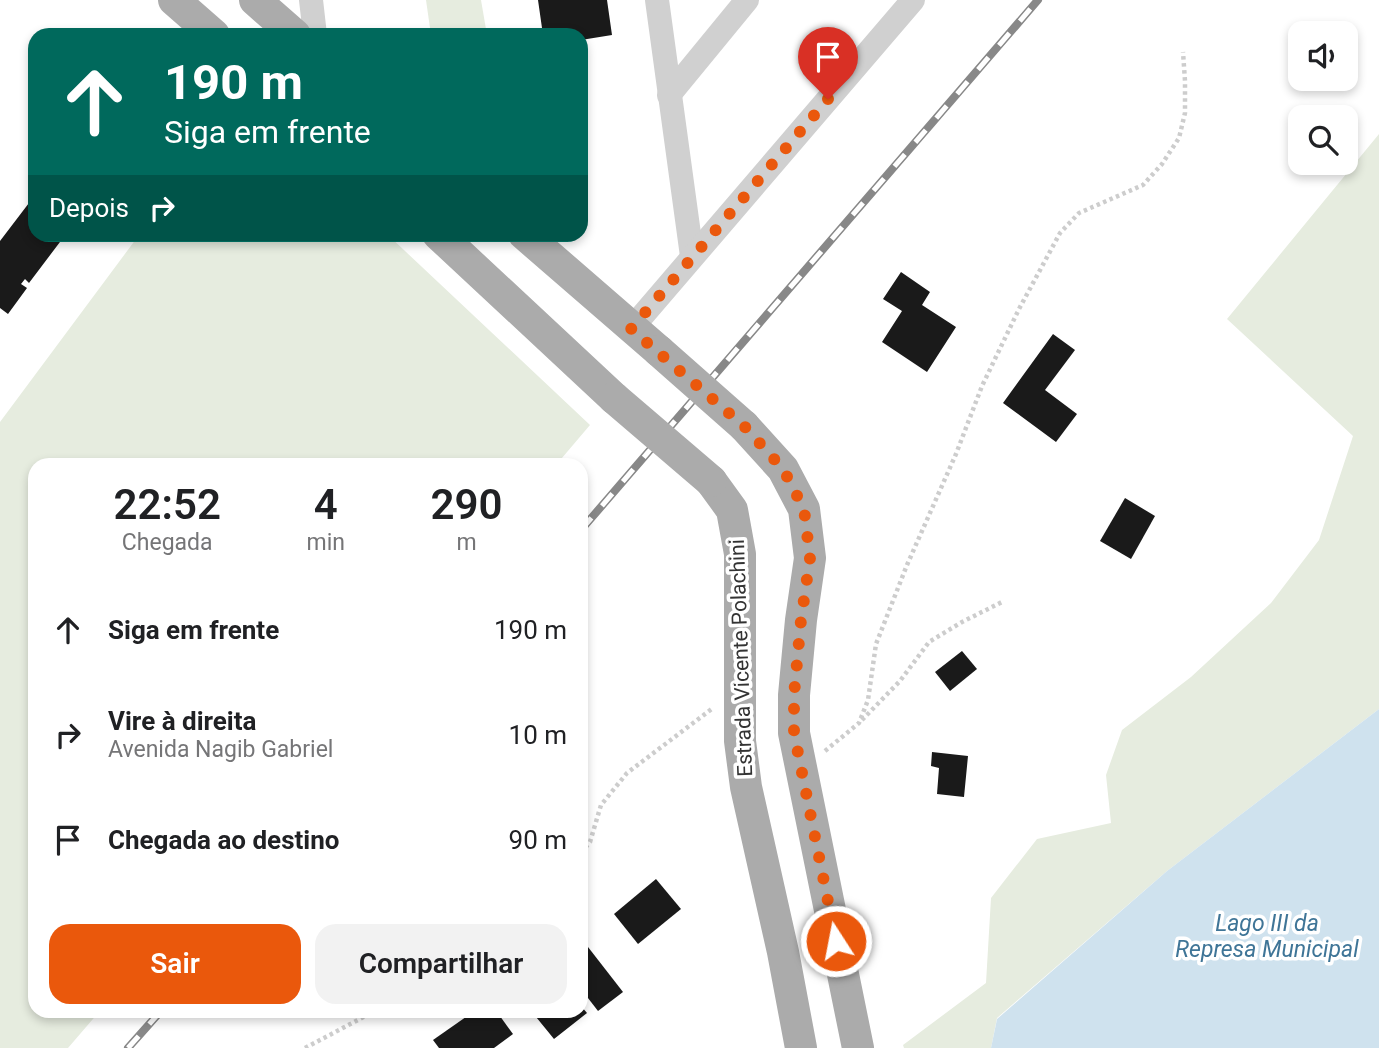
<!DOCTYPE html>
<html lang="pt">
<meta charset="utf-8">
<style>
:root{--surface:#fff;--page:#f2f2f2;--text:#202124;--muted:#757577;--accent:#ea580c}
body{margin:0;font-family:Roboto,sans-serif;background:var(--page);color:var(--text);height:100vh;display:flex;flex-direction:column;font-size:26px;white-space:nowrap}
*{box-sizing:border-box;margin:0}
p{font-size:23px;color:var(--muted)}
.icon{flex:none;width:38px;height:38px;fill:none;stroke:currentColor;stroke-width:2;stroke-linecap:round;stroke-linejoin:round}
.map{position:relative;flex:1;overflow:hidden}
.drawer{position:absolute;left:28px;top:458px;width:560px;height:560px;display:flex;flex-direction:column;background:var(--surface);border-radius:21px;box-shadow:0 4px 10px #0003}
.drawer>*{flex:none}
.top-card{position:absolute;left:28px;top:28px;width:560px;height:214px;border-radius:21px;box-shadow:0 4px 10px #0003;background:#00695c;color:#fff;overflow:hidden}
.tools{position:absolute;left:1288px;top:21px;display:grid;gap:14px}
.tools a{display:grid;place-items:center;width:70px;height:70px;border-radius:14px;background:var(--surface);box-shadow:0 4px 10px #0003;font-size:35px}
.pin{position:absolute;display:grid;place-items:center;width:60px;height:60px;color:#fff;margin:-72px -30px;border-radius:50% 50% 50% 0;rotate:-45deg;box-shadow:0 0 7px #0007}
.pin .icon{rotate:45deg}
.me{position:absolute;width:77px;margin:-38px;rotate:349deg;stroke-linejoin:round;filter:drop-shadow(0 0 5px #0008)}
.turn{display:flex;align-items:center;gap:24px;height:147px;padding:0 21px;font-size:32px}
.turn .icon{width:91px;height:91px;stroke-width:2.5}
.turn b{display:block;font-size:49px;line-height:60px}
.then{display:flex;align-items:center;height:66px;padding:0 21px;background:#0003;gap:14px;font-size:26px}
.eta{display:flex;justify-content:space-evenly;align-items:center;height:119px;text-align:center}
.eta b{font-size:42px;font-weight:600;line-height:49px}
.action{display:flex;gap:14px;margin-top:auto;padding:14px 21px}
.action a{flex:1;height:80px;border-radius:21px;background:var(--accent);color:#fff;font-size:28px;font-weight:600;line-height:80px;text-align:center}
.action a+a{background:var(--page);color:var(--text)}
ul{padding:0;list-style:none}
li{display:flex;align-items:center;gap:21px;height:105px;padding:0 21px}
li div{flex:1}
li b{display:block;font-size:26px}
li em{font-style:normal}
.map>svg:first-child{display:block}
</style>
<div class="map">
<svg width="1379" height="1048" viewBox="0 0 1379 1048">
<rect width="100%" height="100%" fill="#fff"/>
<g fill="#e6ecdf">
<path d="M426 0H481L487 35H431Z"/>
<path d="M1379 134V709L1167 871 997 1018 991 1048H904L903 1045 986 983 991 898 1037 839 1111 823 1106 775 1122 730 1191 677 1271 603 1319 540 1353 436 1227 319Z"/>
<path d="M139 235H388L590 425 556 465 35 466V1012H99L68 1048H0V422Z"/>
</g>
<path fill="#cfe2ee" d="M1379 709V1048H991L997 1019 1167 871Z"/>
<g fill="#1a1a1a">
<path d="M538 0H607L612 35 581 40V35H543Z"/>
<path d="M32 199 35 201V234H66L29 283 25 279 21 284 27 288 8 314 0 308V241Z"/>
<path d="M901 272 930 292 922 305 956 327 927 372 882 342 902 311 883 299Z"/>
<path d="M1053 334 1075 350 1045 390 1077 414 1056 442 1003 403Z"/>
<path d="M1125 498 1155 516 1131 559 1100 541Z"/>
<path d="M962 651 977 669 950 691 935 672Z"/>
<path d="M932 752 968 756 964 797 937 794 939 768 931 766Z"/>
<path d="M656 879 681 909 638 944 614 914Z"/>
<path d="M581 938 623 992 598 1011 581 989Z"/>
<path d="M581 1006 587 1013 554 1039 532 1012H581Z"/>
<path d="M473 1012H497L513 1034 494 1048H439L433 1040Z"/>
</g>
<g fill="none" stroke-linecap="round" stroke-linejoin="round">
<g stroke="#cdcdcd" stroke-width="4.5" stroke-dasharray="3.5 3.5" stroke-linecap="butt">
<path d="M862 720 900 681 929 642 962 622 1004 601"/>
<path d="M825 751 859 723 868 700 876 644 907 565 956 454 982 386 1019 309 1060 233 1079 213 1143 185 1162 164 1179 138 1185 113V81L1183 52"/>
<path d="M581 853 590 842 601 805 627 773 713 708"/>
<path d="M305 1048 373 1012"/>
</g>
<g stroke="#d0d0d0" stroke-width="24">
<path d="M311 0 315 35"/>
<path d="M657 0 692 256"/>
<path d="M669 95 747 0"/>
<path d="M631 329 913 0"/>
</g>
<g stroke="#ababab" stroke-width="32">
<path d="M174 0 214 35"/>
<path d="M255 0 295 35"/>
<path d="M438 234 614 398"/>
<path d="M524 234 659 351"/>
<path d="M744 426 783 469 804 509 810 558 801 620 794 695V733L858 1048"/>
<path d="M711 481 732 510 740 554V741L746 787 783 952 801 1048"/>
</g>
<defs>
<g id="rail">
<path d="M581 530 1038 0"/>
<path d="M128 1048 160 1012"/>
</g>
</defs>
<use href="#rail" stroke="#888" stroke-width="8"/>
<use href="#rail" stroke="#fff" stroke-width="5" stroke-dasharray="16" stroke-linecap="butt"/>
<g stroke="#ababab" stroke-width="32">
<path d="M659 351 744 426"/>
<path d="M614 398 711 481"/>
</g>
</g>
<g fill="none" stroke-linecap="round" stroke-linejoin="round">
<path stroke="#ea580c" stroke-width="12" stroke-dasharray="0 21.6" d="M828 99 631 329 744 426 783 469 804 509 810 558 801 620 794 695V733L836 941"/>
</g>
<g text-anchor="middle" stroke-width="7" stroke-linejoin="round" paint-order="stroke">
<g font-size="21" fill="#333" stroke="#fff">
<text transform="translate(741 658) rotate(-92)" y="7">Estrada Vicente Polachini</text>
</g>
<g font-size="23" font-style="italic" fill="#3f7597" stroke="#fff">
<text x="1267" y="931">Lago III da<tspan x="1267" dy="26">Represa Municipal</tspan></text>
</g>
</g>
</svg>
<div class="tools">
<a><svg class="icon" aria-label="sound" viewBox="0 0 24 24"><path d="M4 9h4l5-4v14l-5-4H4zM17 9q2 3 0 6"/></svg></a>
<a><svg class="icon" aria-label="search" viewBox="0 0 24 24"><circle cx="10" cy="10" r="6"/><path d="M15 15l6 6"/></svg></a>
</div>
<div class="pin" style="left:828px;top:99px;background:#d93025"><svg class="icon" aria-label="arrive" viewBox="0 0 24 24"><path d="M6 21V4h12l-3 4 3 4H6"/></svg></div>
<svg class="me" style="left:836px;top:941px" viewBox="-20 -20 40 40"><circle r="17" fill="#ea580c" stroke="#fff" stroke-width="3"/><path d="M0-11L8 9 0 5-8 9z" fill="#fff"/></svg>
<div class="top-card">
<div class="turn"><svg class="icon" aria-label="ahead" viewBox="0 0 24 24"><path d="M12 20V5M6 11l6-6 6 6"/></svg><div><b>190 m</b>Siga em frente</div></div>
<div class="then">Depois<svg class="icon" aria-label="right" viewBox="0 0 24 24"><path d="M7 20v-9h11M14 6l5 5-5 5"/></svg></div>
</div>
<section class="drawer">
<div class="eta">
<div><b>22:52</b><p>Chegada</p></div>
<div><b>4</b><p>min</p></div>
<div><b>290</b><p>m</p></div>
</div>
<ul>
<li><svg class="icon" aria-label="ahead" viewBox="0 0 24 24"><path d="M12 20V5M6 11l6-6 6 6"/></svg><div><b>Siga em frente</b></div><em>190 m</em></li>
<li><svg class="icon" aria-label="right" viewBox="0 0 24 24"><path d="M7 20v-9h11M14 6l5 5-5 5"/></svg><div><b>Vire à direita</b><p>Avenida Nagib Gabriel</p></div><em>10 m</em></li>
<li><svg class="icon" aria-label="arrive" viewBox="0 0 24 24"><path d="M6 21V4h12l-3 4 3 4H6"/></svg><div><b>Chegada ao destino</b></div><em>90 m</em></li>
</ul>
<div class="action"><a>Sair</a><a>Compartilhar</a></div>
</section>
</div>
